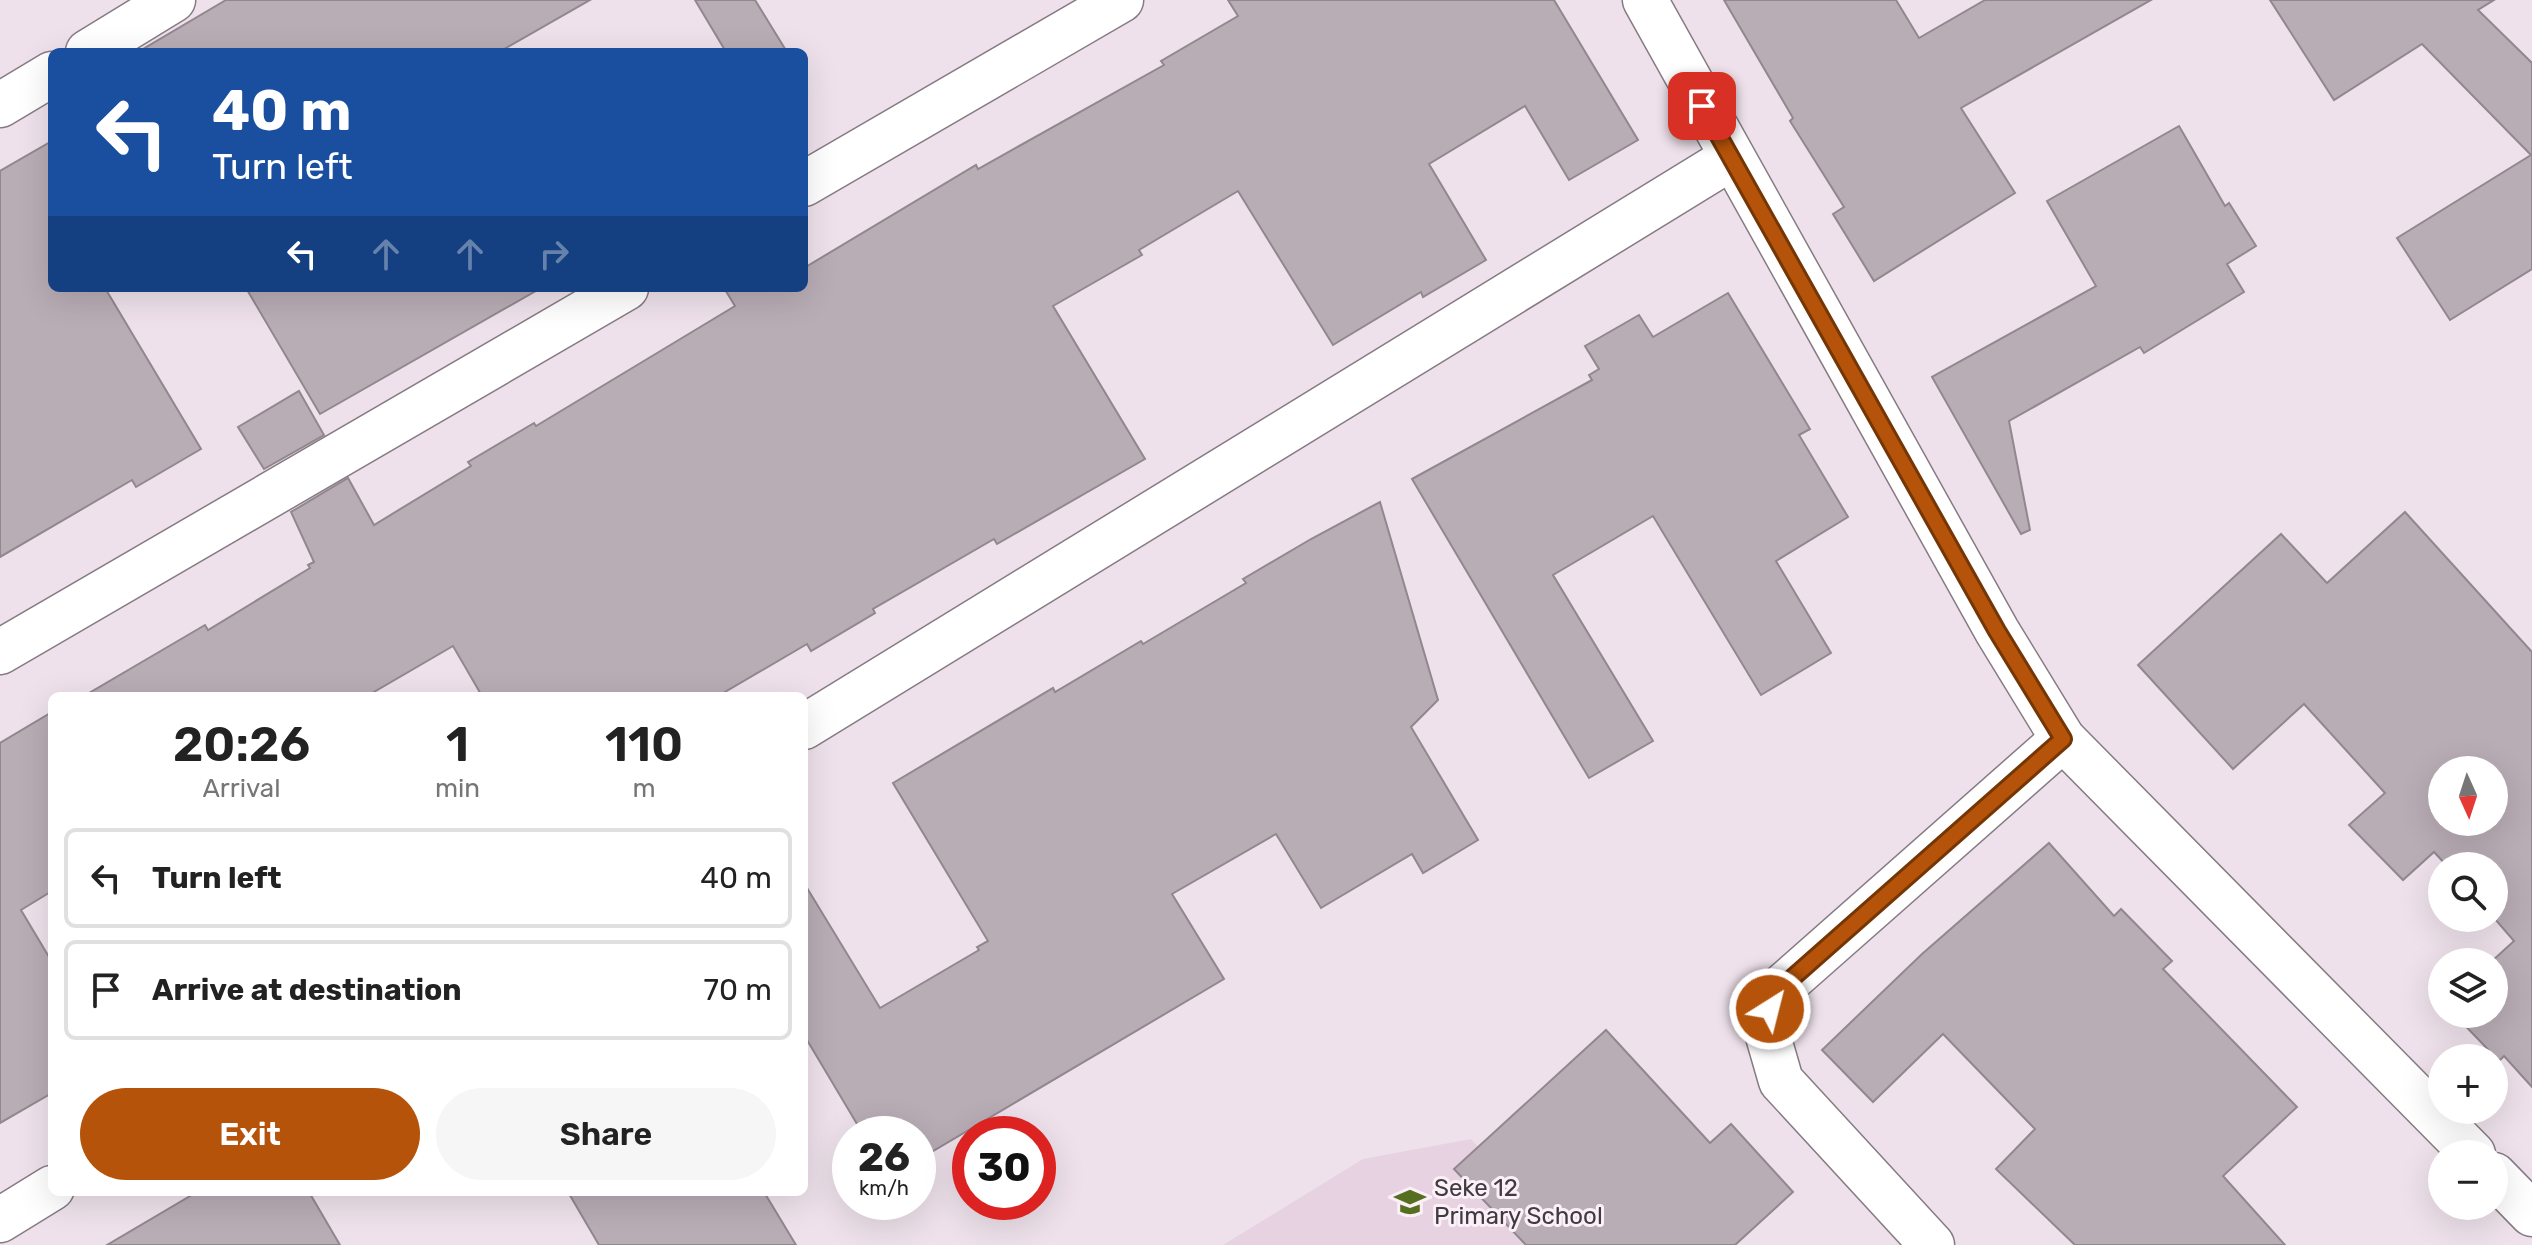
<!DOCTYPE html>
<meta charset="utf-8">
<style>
:root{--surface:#fff;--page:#f6f6f6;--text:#222;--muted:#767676;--line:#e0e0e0;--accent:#b45309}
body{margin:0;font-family:Rubik,sans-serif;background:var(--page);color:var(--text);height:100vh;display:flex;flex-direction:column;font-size:30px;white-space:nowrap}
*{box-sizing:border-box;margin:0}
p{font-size:26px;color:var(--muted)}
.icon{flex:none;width:44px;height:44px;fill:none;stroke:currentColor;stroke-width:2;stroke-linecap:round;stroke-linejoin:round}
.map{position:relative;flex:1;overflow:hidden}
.drawer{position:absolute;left:48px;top:692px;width:760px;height:504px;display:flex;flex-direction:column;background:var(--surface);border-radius:12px;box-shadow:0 8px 32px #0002}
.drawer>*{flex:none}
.banner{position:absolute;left:48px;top:48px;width:760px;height:244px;border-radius:12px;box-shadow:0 8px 32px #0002;background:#1a4fa0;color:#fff;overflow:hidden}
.needle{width:52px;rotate:177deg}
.controls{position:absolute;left:2428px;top:756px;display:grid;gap:16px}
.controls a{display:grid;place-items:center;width:80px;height:80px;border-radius:50%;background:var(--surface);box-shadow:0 8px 32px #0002;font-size:40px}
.speed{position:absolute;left:832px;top:1116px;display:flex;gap:16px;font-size:40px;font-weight:700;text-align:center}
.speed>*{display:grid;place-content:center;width:104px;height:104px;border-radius:50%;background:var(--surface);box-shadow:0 8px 32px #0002;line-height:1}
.speed small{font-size:20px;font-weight:400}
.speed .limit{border:12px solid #d22;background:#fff;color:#111}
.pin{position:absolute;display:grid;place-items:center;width:68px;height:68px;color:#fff;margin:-34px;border-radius:16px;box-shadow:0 4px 12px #0006}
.me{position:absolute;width:88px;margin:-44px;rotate:36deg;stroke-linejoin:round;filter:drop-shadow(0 0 6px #0008)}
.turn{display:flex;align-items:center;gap:28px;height:168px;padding:0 32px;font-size:36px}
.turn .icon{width:104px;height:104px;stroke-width:2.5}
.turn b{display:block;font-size:56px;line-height:68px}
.lanes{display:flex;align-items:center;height:76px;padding:0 32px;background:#0003;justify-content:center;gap:40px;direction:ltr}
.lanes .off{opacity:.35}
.eta{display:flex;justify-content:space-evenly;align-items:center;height:136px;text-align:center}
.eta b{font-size:48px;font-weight:600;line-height:56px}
.primary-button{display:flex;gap:16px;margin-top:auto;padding:16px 32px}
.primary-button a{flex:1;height:92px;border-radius:48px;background:var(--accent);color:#fff;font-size:32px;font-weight:600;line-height:92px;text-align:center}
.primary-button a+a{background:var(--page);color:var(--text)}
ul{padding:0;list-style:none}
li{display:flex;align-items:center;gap:24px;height:100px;margin:0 16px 12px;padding:0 16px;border:4px solid var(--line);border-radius:12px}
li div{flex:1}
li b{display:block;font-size:30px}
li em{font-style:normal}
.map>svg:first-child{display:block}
</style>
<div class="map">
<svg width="2532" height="1245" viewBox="0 0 2532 1245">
<rect width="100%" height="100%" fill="#eee1eb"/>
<path fill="#e6d2e1" d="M1471 1139 1566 1245H1223L1363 1159Z"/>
<g fill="#b8acb5" stroke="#92878f" stroke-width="2" fill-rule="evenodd">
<path d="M226 0H590L499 52H138Z"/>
<path d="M695 0H755L787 52H726Z"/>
<path d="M1228 0H1554L1638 140 1569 180 1525 106 1429 164 1486 260 1423 297 1421 292 1333 345 1238 191 1139 250 1142 255 1053 306 1145 459 997 544 994 539 873 609 875 613 811 651 807 644 718 696H482L453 646 367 696H84L205 625 208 630 310 568 308 565 314 562 291 512 348 478 374 525 471 466 468 462 534 423 536 426 735 306 724 288H804V268L976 165 978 169 1164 65 1161 61 1238 16Z"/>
<path d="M1724 0H1896L1919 38 1985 0H2151L1961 108 2015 193 1874 281 1833 214 1844 207 1790 121 1793 118Z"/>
<path d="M2270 0H2494L2478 10 2532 63V269L2450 320 2397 238 2531 155 2422 44 2334 100Z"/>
<path d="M2179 126 2225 206 2229 203 2256 246 2227 264 2244 292 2144 353 2140 347 2009 421 2030 530 2021 534 1932 377 2096 286 2047 201Z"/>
<path d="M52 141V288H105L201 449 136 487 132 480 0 557V171Z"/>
<path d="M246 288H541L320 414Z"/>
<path d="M1728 293 1810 429 1799 435 1848 517 1776 561 1831 653 1761 695 1653 516 1553 575 1653 741 1589 778 1412 479 1592 380 1589 375 1599 369 1585 346 1639 315 1653 337Z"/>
<path d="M299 391 324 435 264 469 238 427Z"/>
<path d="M1380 502 1438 700 1411 727 1478 840 1423 873 1412 854 1321 908 1276 834 1172 894 1224 979 918 1160V1134H863L804 1035V883L880 1008 979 950 977 947 988 941 893 783 1053 688 1055 692 1141 641 1143 644 1246 583 1243 579 1311 539Z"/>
<path d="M2405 512 2532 652V1087L2504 1056 2499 1061 2454 1014H2494V962H2491L2514 941 2494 918V866H2447L2434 852 2403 880 2349 825 2385 793 2304 704 2233 769 2138 665 2281 534 2327 583ZM2442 770H2494V822H2442Z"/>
<path d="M52 712V891L21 910 52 962V1093L0 1123V743Z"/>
<path d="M2049 843 2114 916 2121 909 2172 961 2163 969 2297 1107 2223 1176 2285 1245H2075L1996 1169 2035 1129 1943 1034 1873 1102 1822 1050 1922 954Z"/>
<path d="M1606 1030 1710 1143 1731 1124 1793 1192 1735 1245H1526L1454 1169Z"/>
<path d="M197 1192H309L340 1245H107Z"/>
<path d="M568 1192H764L796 1245H599Z"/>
</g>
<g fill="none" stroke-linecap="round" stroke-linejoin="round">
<defs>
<g id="street">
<path d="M1645 0 1997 631 2063 739 2473 1154"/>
<path d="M88 52 173 0"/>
<path d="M0 105 52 74"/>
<path d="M804 184 1121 0"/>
<path d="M0 652 626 288"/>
<path d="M804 727 1731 158"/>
<path d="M2494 1175 2532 1214"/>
<path d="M0 1220 52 1188"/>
<path d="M1932 1245 1781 1081 1768 1036 1770 1009 1782 987 2063 739"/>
</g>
</defs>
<use href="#street" stroke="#867b83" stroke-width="47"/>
<use href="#street" stroke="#fff" stroke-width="44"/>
</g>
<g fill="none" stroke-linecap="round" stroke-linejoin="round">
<defs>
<path id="route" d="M1702 106 1997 631 2063 739 1782 987 1770 1009"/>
</defs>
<use href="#route" stroke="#753606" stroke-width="20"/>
<use href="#route" stroke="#b45309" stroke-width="14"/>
</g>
<defs>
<symbol id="school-bare" viewBox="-9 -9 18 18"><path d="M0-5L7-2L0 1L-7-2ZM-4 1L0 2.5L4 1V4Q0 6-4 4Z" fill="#566e1f" stroke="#fbeff8" stroke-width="2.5" paint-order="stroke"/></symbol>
</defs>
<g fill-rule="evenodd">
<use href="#school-bare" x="1388" y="1180" width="44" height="44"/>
</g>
<g text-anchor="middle" stroke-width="6" stroke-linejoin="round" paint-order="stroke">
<g font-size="24" fill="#403b3f" stroke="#fbeff8" text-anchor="start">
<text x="1434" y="1196">Seke 12<tspan x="1434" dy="28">Primary School</tspan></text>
</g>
</g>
</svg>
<div class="controls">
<a><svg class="needle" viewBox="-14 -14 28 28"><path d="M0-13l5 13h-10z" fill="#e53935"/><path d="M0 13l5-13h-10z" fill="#767676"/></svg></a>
<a><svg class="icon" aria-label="search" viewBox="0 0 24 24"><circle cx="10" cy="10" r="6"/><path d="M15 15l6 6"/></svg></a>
<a><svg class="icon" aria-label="layers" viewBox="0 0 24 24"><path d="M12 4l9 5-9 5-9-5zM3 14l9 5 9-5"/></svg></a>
<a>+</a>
<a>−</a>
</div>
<div class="speed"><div>26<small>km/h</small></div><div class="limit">30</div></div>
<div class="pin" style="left:1702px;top:106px;background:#d93025"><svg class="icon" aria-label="arrive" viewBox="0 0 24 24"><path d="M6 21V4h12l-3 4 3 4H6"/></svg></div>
<svg class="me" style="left:1770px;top:1009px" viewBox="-20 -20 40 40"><circle r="17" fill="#b45309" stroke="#fff" stroke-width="3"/><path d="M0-11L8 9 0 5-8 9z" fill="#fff"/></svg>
<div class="banner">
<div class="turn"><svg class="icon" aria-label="left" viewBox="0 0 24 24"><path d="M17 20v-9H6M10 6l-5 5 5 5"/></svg><div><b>40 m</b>Turn left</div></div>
<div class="lanes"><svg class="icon" aria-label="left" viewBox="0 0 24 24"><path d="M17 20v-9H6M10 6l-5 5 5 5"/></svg><svg class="icon off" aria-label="ahead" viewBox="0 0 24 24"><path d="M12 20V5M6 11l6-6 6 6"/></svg><svg class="icon off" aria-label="ahead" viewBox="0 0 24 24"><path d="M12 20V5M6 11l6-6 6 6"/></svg><svg class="icon off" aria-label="right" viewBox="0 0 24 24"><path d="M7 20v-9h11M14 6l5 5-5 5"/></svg></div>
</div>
<section class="drawer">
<div class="eta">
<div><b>20:26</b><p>Arrival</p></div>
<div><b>1</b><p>min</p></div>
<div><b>110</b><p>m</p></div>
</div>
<ul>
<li><svg class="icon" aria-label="left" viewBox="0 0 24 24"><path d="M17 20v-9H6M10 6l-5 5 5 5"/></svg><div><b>Turn left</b></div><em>40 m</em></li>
<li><svg class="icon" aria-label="arrive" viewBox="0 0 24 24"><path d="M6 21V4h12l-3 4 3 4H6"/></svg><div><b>Arrive at destination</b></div><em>70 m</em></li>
</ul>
<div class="primary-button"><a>Exit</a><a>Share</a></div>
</section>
</div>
